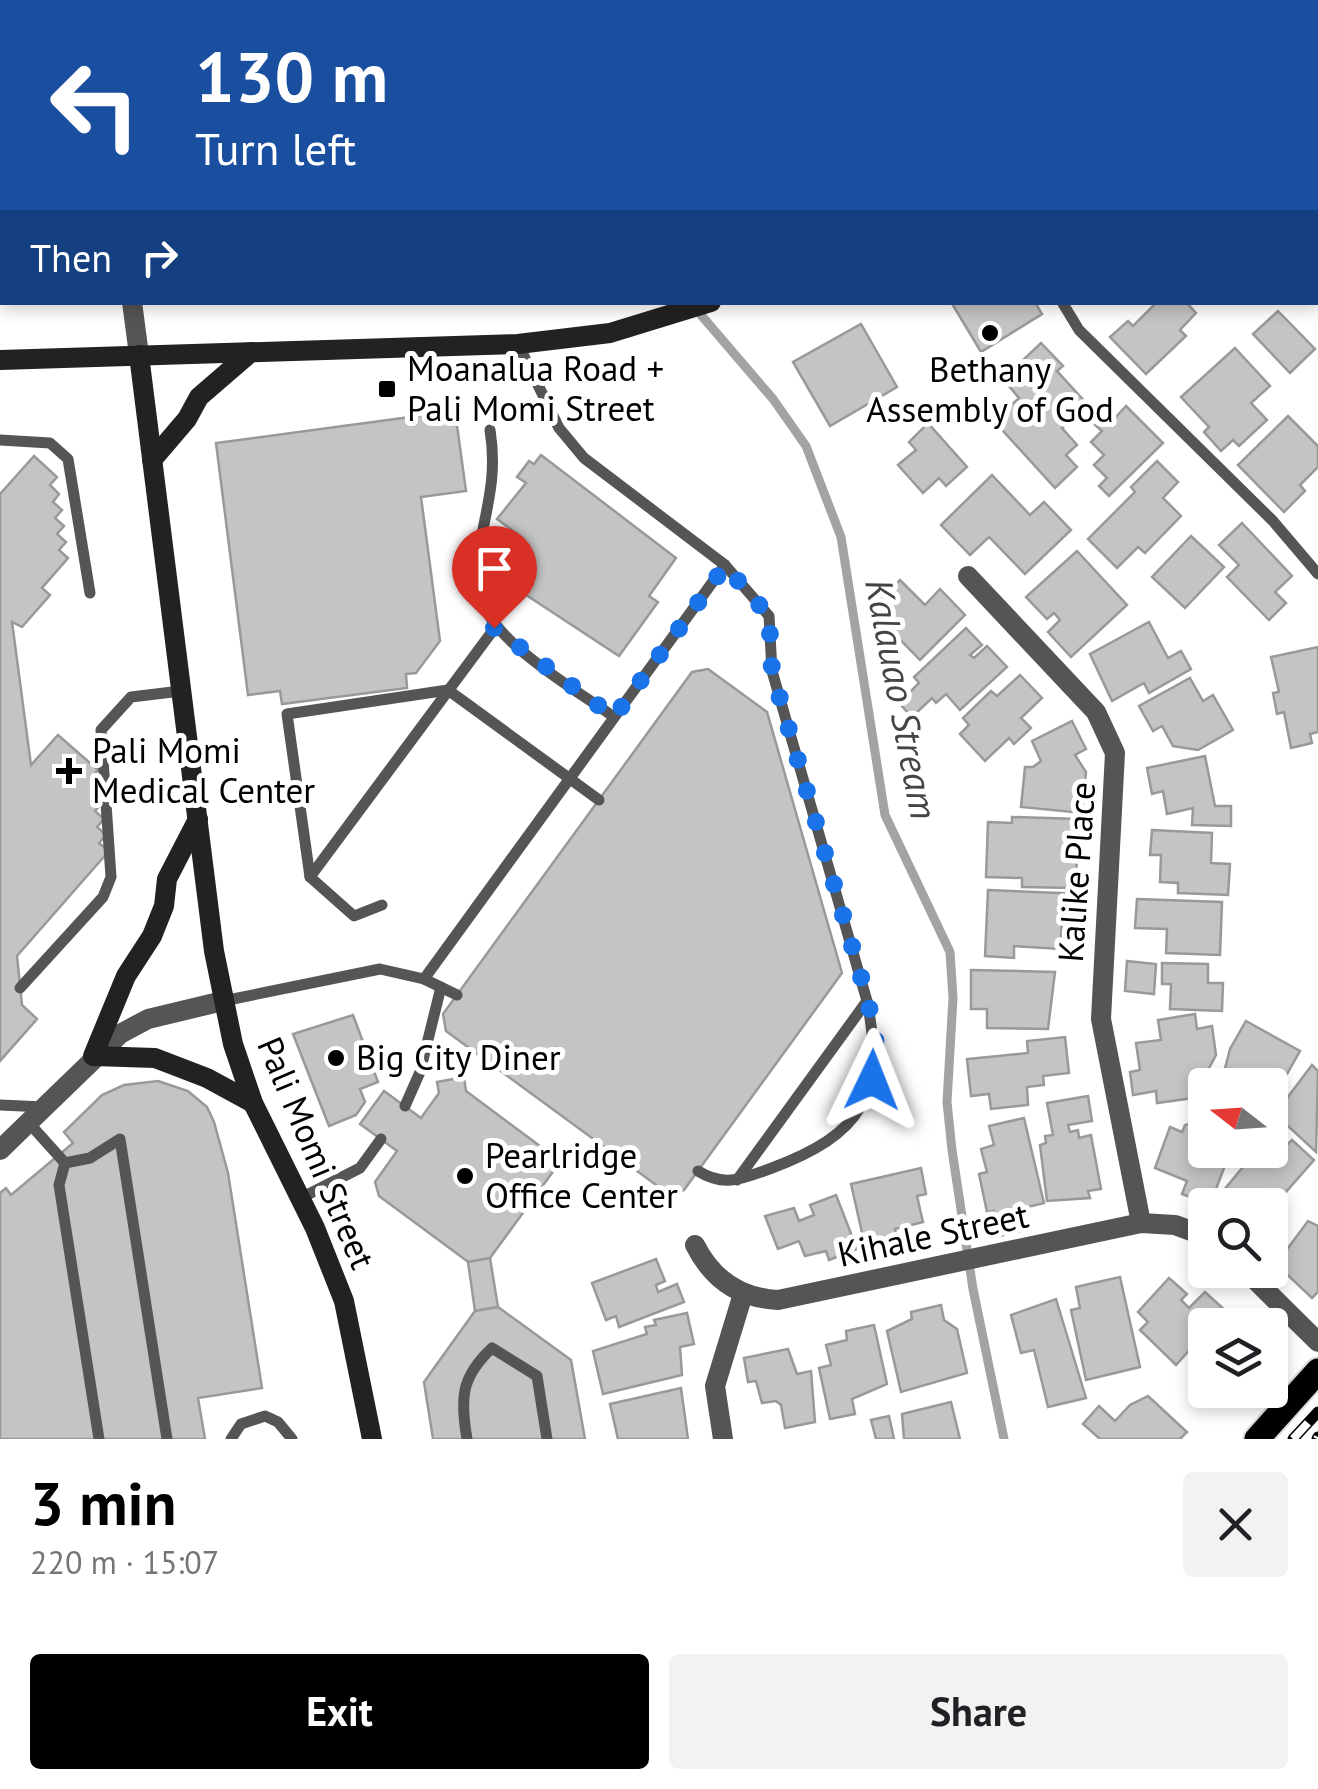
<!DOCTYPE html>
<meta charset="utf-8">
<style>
:root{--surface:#fff;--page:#f2f2f2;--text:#202124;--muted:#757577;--accent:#000}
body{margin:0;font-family:"PT Sans",sans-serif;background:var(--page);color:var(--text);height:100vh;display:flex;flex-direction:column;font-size:38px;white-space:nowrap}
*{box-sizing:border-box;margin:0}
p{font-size:32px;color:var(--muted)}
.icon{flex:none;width:55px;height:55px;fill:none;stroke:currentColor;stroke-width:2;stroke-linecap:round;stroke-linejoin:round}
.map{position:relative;height:1439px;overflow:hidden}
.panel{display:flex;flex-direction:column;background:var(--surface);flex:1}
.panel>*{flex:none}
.hud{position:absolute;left:0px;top:0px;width:1320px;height:305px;box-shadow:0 5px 15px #0003;background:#1a4fa0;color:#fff;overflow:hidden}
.needle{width:65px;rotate:287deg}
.tools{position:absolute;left:1188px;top:1068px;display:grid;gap:20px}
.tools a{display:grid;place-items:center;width:100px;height:100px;border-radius:10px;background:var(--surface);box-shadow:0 5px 15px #0003;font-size:50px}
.pin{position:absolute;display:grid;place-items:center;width:85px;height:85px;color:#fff;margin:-102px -42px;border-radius:50% 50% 50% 0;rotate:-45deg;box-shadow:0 0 10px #0007}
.pin .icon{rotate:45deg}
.me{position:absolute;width:110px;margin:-55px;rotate:2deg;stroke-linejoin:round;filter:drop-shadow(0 0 8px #0008)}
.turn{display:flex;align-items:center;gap:35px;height:210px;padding:0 30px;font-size:45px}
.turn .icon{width:130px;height:130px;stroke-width:2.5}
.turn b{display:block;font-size:70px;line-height:85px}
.then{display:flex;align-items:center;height:95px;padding:0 30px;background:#0003;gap:20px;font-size:38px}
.round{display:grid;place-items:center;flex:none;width:105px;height:105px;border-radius:10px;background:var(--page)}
.summary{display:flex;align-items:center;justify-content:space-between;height:170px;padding:0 30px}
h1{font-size:60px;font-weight:700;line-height:75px;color:var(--accent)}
.action{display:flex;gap:20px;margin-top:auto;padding:20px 30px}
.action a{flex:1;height:115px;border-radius:10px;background:var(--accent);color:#fff;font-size:40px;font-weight:700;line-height:115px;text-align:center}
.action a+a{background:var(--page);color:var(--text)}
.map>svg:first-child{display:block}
</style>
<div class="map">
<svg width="1318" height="1439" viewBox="0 0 1318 1439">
<rect width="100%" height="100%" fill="#fff"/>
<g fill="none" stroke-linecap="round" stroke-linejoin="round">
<g stroke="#a3a3a3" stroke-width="9">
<path d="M281 0 285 2"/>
<path d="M695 308 773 399 806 446 841 537 885 815 950 952 953 998 947 1102 952 1150 973 1289 1004 1439"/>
</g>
</g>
<g fill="#c4c4c4" stroke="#999" stroke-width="2.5">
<path d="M951 302H1035L1042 314 981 352Z"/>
<path d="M1157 302H1186L1196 313 1180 330 1186 336 1146 374 1110 337 1128 321 1133 326Z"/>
<path d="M1278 311 1315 349 1290 373 1253 334Z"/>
<path d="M861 324 897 387 830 426 793 362Z"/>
<path d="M1041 343 1063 366 1057 371 1088 405 1062 428 1077 445 1066 455 1077 467 1055 488 994 421 1019 398 1003 379Z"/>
<path d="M1235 348 1270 386 1251 403 1267 420 1239 446 1233 440 1221 451 1204 432 1209 427 1181 397Z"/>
<path d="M1126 406 1163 443 1109 496 1099 486 1107 478 1094 465 1104 455 1091 442 1102 431 1094 424 1107 412 1114 419Z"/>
<path d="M455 411 466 491 421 497 440 641 416 673 406 674 407 688 282 704 280 691 248 695 216 443Z"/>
<path d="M1288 416 1318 446V467L1300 485 1305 491 1284 512 1238 465Z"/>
<path d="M928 423 967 467 946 486 939 478 923 493 898 465 916 450 909 442Z"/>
<path d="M541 455 676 558 649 596 658 602 619 656 517 589 525 578 503 562 521 537 497 519 526 483 517 477 529 461 534 464Z"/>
<path d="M34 456 57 477 50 485 59 494 53 502 62 510 55 518 64 526 57 534 66 542 59 550 68 558 42 588 50 595 22 627 12 622 31 765 58 735 98 770 91 778 100 786 93 795 102 803 95 811 104 819 97 827 106 835 99 843 109 851 17 956 22 1005 37 1019 0 1061V494Z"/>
<path d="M1157 461 1178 482 1163 498 1181 516 1145 553 1138 547 1117 568 1088 539 1135 492 1131 487Z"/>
<path d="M992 475 1030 515 1044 502 1071 530 1025 574 989 537 970 555 941 525Z"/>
<path d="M1242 523 1292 576 1275 592 1286 603 1269 620 1227 577 1239 565 1219 545Z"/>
<path d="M1191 536 1224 567 1185 608 1152 577Z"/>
<path d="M1077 551 1127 605 1071 657 1048 632 1060 620 1054 613 1047 619 1026 597Z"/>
<path d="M900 580 925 605 940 589 965 615 920 660 880 619 890 609 881 599Z"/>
<path d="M1149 622 1168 658 1181 651 1191 669 1149 693 1144 683 1112 701 1090 654Z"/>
<path d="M966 628 982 645 970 655 974 658 987 646 1007 667 960 710 946 694 936 703 932 698 912 717 899 703 919 683 914 677Z"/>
<path d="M1318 647V732L1310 734 1312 743 1291 748 1284 712 1277 714 1273 693 1279 692 1271 657Z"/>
<path d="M708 669 767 712 842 973 684 1190 667 1193 446 1031 443 1014 692 672Z"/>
<path d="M1020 675 1042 698 1021 718 1031 728 1014 744 1009 738 985 761 960 734 969 725 963 718 991 691 997 696Z"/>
<path d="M1190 678 1203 701 1213 695 1233 730 1198 750 1173 746 1162 726 1153 731 1139 706Z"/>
<path d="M1072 721 1086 749 1075 755 1086 772 1082 813 1021 807 1025 767H1033L1041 761 1032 741Z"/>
<path d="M1205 756 1215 806H1231V826L1192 825 1193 808 1167 814 1163 791 1152 794 1147 768Z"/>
<path d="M1012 817 1078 819 1076 888 1022 887V878L986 877 988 822 1012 823Z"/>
<path d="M1152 830 1212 833 1211 863 1230 864 1228 895 1178 893V883L1160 882 1161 855H1150Z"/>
<path d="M988 890 1084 894 1083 922 1062 921 1060 949 1014 946V958L985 956Z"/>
<path d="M1137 899 1222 902 1220 955 1166 953 1167 929 1135 928Z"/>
<path d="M1127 961 1156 964 1154 994 1125 991Z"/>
<path d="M1162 963 1208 964V983H1223L1222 1011 1170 1009 1171 984H1162Z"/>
<path d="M971 970 1055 972 1048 1029 987 1028V1009H971Z"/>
<path d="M1195 1014 1197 1029 1212 1026 1216 1055 1193 1098 1157 1103 1156 1091 1133 1095 1130 1072 1140 1070 1136 1043 1161 1040 1158 1020Z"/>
<path d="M353 1015 378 1082 360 1089 365 1102 356 1115 329 1126 293 1034Z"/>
<path d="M1246 1021 1300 1051 1287 1074 1280 1070 1270 1087 1227 1085 1222 1080 1230 1049Z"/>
<path d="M1065 1037 1069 1073 1043 1076 1044 1085 1027 1087 1028 1105 991 1109 989 1094 971 1096 967 1059 1028 1053 1027 1041Z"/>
<path d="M1312 1065 1318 1071 1316 1152 1275 1114Z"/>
<path d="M464 1077 466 1091 552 1155 555 1169 487 1262 471 1264 379 1196 375 1182 397 1151 360 1124 384 1091 421 1118 439 1093 437 1082Z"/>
<path d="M158 1081 188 1091 207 1107 214 1122 228 1173 262 1388 198 1398 205 1439H0V1193L6 1188 11 1195 73 1143 64 1132 102 1095 124 1085Z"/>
<path d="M1088 1096 1092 1121 1068 1125 1070 1132 1078 1130 1079 1138 1091 1135 1101 1189 1088 1191 1090 1198 1047 1201 1040 1145 1046 1143 1045 1136 1053 1135 1047 1103Z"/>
<path d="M1024 1118 1044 1203 1015 1210 1020 1231 1000 1236 994 1211 987 1212 979 1174 987 1172 981 1149 994 1145 989 1126Z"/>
<path d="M1203 1120 1205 1150 1230 1152 1210 1205 1182 1194 1187 1181 1155 1168 1170 1127 1182 1132 1185 1125Z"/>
<path d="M1270 1132 1286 1146 1292 1140 1314 1160 1270 1210V1205H1239L1224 1190 1257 1150H1270Z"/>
<path d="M921 1168 926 1194 917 1196 923 1222 895 1229 897 1238 865 1246 851 1184Z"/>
<path d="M836 1195 857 1249 829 1260 826 1251 805 1256 799 1241 778 1249 765 1216 794 1208 799 1221 814 1215 810 1205Z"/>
<path d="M1308 1221 1318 1226V1292L1312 1298 1276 1264Z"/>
<path d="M490 1258 498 1307 475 1311 468 1262Z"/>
<path d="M656 1259 665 1281 656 1285 658 1292 677 1284 684 1302 619 1327 616 1316 606 1320 592 1283Z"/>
<path d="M1120 1277 1140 1367 1086 1380 1071 1310 1080 1308 1076 1287Z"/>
<path d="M1169 1278 1187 1294 1181 1300 1189 1308 1205 1292 1226 1311 1213 1325H1205V1333L1176 1365 1140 1330 1148 1322 1138 1312Z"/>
<path d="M1056 1299 1086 1398 1048 1407 1034 1350 1021 1353 1011 1315Z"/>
<path d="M941 1305 944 1320 957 1329 967 1373 901 1392 887 1331 912 1319 911 1312Z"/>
<path d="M498 1307 571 1360 585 1439H433L424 1382 475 1311Z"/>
<path d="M687 1313 694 1344 680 1347 682 1375 603 1394 593 1351 647 1334 645 1327 656 1325 654 1320Z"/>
<path d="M874 1325 887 1384 852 1399 855 1414 830 1419 819 1368 831 1365 826 1345 847 1340 846 1331Z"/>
<path d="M788 1349 797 1374 811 1371 815 1422 785 1428 781 1405 776 1401 762 1403 756 1381 748 1382 744 1358Z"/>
<path d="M681 1388 688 1439H618L610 1404Z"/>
<path d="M1148 1396 1187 1432 1180 1439H1100L1083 1424 1099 1406 1115 1421 1130 1405Z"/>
<path d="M951 1402 960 1439H904L902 1414Z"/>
<path d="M889 1416 894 1439H876L871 1420Z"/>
</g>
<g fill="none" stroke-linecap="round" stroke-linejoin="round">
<defs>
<path id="primary" d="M1257 1439 1318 1371"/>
</defs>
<use href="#primary" stroke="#dbdbdb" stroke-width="29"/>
<g stroke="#555" stroke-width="11">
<path d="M1062 302 1079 330 1273 521 1318 574"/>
<path d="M518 344 559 428 584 458 725 565 769 616 772 671 867 1001C886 1097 861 1134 772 1168 744 1178 725 1188 698 1171"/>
<path d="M490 430C500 491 477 527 477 581 478 636 573 687 614 717"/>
<path d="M0 440 50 443 68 459 90 593"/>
<path d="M310 877 287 714 448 690 599 800"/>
<path d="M382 905 354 916 310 877 494 629"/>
<path d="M424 979 725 565"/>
<path d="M20 988 103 897 111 877 101 730 131 697 181 691"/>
<path d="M223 1001 380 969 424 979 457 995"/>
<path d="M0 1105 44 1107"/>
<path d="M405 1106 420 1072 441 987"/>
<path d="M29 1123 65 1163"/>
<path d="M65 1163 90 1158 120 1139 167 1439"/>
<path d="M65 1163 59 1185 99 1439"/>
<path d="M737 1180 867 1001"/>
<path d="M299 1199 360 1168 381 1139"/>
<path d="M231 1439 241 1424 265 1416 278 1422 292 1439"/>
<path d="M467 1439C460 1398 461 1377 492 1348L537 1376 547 1439"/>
</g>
<g stroke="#555" stroke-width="20">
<path d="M91 0 92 2"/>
<path d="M632 0 635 2"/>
<path d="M132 302 139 355"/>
<path d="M968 576 1096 712 1115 753 1101 1019 1141 1223"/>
<path d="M0 1150 120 1034 148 1019 223 1001"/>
<path d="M695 1245C712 1279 739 1298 778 1300L1141 1223 1175 1225 1205 1236"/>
<path d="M1245 1270 1318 1342"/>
<path d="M723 1439 715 1386 743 1294"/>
</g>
<g stroke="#222" stroke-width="20">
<path d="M1231 2 1234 0"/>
<path d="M1318 160V161"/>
<path d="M139 355 214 951 233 1044 253 1103 315 1228 344 1301 372 1439"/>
<path d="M0 360 518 344 610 333 711 302"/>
<path d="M152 460 187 419 199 397 251 352"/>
<path d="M198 819 167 879 164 906 152 936 126 976 93 1056 155 1058 207 1078 253 1103"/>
</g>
<use href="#primary" stroke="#000" stroke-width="25"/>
<defs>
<g id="rail">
<path d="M1293 1439 1318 1412"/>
<path d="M1317 1439 1318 1437"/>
</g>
</defs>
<use href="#rail" stroke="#000" stroke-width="11"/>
<use href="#rail" stroke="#fff" stroke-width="8" stroke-dasharray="22" stroke-linecap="butt"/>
</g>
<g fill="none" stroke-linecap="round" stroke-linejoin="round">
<path stroke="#1a73e8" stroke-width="18" stroke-dasharray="0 32.4" d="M494 628 614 717 725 566 769 616 772 671 868 1001 876 1043 872 1080"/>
</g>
<g fill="#000" stroke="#fff" stroke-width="4">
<circle cx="990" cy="333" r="10"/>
<rect x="377" y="379" width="20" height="20" rx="5"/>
<path d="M64 756h10v10h10v10h-10v10h-10v-10h-10v-10h10z"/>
<circle cx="336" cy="1058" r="10"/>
<circle cx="465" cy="1176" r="10"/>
</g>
<g text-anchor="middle" stroke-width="10" stroke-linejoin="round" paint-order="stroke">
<g font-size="35" fill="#000" stroke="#fff" text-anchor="start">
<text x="407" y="381">Moanalua Road +<tspan x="407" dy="40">Pali Momi Street</tspan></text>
<text x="990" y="382" text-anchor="middle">Bethany<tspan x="990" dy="40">Assembly of God</tspan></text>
<text x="92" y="763">Pali Momi<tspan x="92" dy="40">Medical Center</tspan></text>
<text x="356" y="1070">Big City Diner</text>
<text x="485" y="1168">Pearlridge<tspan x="485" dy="40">Office Center</tspan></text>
</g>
<g font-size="35" fill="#000" stroke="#fff">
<text transform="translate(1077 872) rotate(-86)" y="12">Kalike Place</text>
<text transform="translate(316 1153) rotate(67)" y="12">Pali Momi Street</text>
<text transform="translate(933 1235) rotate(-12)" y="12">Kihale Street</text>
</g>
<g font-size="38" font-style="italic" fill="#444" stroke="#fff">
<text transform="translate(901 699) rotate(79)" y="13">Kalauao Stream</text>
</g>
</g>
</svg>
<div class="tools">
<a><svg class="needle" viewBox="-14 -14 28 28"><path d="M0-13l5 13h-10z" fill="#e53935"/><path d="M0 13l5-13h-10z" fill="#757577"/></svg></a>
<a><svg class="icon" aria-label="search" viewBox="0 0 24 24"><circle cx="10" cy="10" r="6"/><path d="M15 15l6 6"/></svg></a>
<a><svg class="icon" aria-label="layers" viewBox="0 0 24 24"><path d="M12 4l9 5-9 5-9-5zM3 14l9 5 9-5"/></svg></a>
</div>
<div class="pin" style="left:494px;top:628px;background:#d93025"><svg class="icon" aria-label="arrive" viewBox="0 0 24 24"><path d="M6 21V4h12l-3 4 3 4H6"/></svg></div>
<svg class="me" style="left:872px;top:1080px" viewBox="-20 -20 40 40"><path d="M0-17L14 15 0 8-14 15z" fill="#1a73e8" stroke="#fff" stroke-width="4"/></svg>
<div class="hud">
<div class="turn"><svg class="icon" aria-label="left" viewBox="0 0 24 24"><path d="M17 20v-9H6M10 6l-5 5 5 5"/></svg><div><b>130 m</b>Turn left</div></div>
<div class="then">Then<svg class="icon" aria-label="right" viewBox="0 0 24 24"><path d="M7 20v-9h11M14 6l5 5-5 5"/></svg></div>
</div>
</div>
<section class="panel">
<div class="summary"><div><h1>3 min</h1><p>220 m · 15:07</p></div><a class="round"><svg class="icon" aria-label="close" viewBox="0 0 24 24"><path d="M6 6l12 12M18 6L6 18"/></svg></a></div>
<div class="action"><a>Exit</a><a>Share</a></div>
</section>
